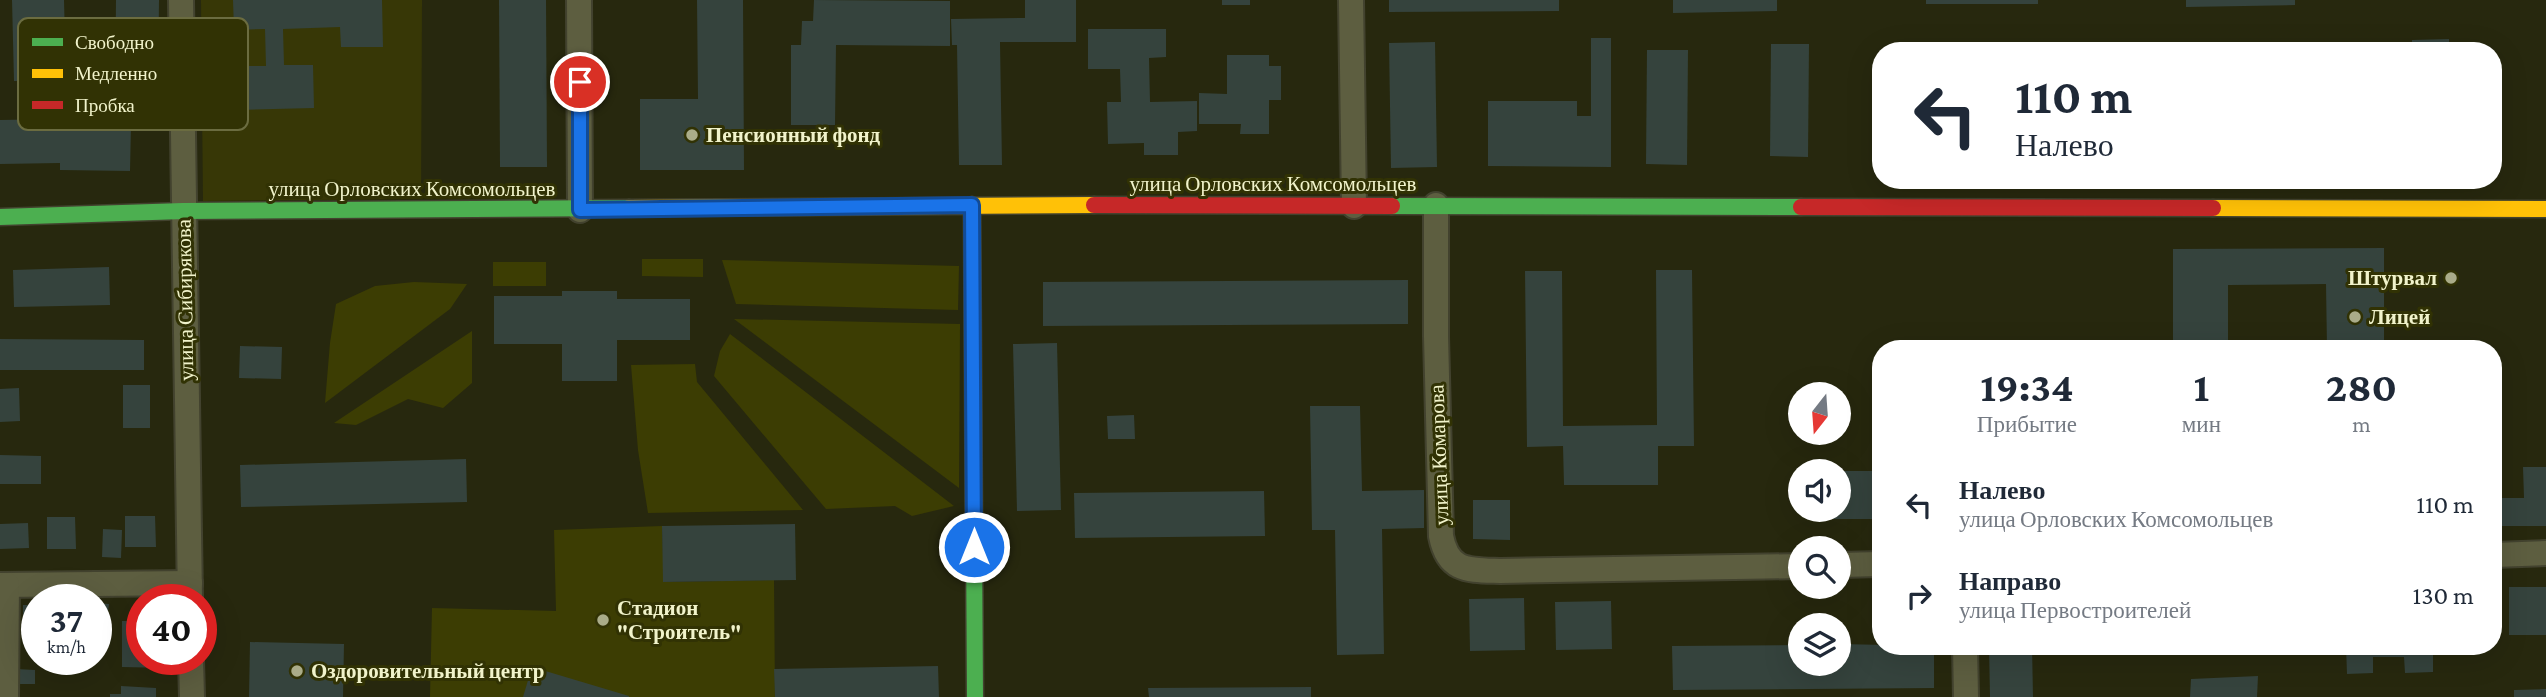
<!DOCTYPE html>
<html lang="ru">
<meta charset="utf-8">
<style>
:root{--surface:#fff;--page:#f6f6f7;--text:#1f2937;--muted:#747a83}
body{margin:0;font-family:"Crimson Pro",serif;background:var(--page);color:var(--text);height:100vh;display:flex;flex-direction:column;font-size:26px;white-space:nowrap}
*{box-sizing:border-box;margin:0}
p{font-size:23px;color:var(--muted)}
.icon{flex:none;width:38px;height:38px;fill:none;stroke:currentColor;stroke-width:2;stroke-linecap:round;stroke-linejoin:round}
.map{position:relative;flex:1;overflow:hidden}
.side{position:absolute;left:1872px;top:340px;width:630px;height:315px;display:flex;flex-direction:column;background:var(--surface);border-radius:28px;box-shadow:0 7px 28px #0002}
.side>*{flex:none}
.hud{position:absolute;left:1872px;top:42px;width:630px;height:147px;border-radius:28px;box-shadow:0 7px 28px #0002;background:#fff;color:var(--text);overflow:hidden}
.needle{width:46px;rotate:197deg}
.controls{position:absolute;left:1788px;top:382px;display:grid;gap:14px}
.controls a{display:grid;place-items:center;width:63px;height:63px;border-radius:50%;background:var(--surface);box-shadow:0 7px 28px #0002;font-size:35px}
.speed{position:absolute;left:21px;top:584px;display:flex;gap:14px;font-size:35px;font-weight:700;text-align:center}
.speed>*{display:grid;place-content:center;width:91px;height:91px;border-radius:50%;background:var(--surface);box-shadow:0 7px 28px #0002;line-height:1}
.speed small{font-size:18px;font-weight:400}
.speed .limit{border:10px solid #d22;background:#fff;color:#111}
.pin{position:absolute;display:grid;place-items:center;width:60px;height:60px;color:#fff;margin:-30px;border:4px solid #fff;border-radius:50%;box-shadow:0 2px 7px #0007}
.me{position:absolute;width:77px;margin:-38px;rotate:0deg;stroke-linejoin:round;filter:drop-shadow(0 0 5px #0008)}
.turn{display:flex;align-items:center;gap:24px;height:147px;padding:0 28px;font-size:32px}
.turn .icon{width:91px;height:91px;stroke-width:2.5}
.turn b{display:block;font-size:49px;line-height:60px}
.eta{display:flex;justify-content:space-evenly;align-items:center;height:119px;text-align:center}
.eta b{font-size:42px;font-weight:700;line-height:49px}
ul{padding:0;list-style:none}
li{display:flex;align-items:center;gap:21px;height:91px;padding:0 28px}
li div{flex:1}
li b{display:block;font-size:26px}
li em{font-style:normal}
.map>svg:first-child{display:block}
</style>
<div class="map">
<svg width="2546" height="697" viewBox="0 0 2546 697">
<rect width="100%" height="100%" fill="#27280e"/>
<path fill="#373706" d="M201 0H422L421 199 203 201Z"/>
<g fill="#3c3d03">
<path d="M642 259H703V277L642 276Z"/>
<path d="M722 260 959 266 958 310 736 304Z"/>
<rect x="493" y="262" width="53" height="24"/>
<path d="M414 282 467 284 450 309 325 403 330 343 336 304 375 286Z"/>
<path d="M734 319 960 324 959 488Z"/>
<path d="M472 331V383L443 408 408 399 356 425 334 423Z"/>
<path d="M730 334 954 506 912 516 895 506 826 509 714 376 720 351Z"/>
<path d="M695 364 697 382 803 510 648 513 638 450 631 365Z"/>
<path d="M662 526 664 582 774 580 775 697H430L432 608 556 611 554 530Z"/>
</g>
<g fill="#35433d">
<path d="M12 0H64L66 80 14 81Z"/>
<path d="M116 0H159L158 92H115Z"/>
<path d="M233 0H382L383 47H341L340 27 283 29 284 65H313L314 108 237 110 236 66H266L265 29 234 30Z"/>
<path d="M499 0H546L547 167H500Z"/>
<path d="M697 0H743L744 170H640V99H698Z"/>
<path d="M814 0 950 1V46L836 45 835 125H791V45H801L802 21H813Z"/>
<path d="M1025 0H1076V42H1000L1002 165H959L957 45H952L951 19 1025 18Z"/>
<rect x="1222" y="0" width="28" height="5"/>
<path d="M1389 0H1559V11L1389 12Z"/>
<path d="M1673 0H1777V11L1673 13Z"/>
<rect x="1926" y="0" width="112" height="4"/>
<path d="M2186 0H2295V5L2186 7Z"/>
<path d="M1088 29H1166V57L1149 58 1150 102 1197 101V131L1178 132V155H1144V143L1108 144 1107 102H1121L1120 69H1088Z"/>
<path d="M1591 38H1611V167L1488 166V101H1577V116H1591Z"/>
<path d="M2449 39V51H2412V40Z"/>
<path d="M1435 42 1437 167 1391 168 1389 43Z"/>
<path d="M1899 42 1937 43V51H1899Z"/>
<path d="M1771 44H1809L1808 157 1770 156Z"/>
<path d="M2060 44V51H2026V45Z"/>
<rect x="2159" y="47" width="35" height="4"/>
<path d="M1647 50H1688L1687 165 1646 164Z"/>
<path d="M1227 55H1269V66H1281V100H1269V134H1240L1241 124H1199V93L1227 94Z"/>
<path d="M59 119V124H131L130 171 60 170V163L0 164V120Z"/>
<path d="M2384 248V348H2327L2326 284 2228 285V348H2173V249Z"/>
<path d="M109 267 110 305 14 307 13 270Z"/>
<path d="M1656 270H1692L1694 446H1658V485H1564L1563 446 1527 447 1525 271H1562L1563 426 1657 425Z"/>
<path d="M1408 280V324L1043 326V282Z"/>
<path d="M562 291H617V299H690V340H617V381H562V344H494V296H562Z"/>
<path d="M0 339 144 340V370H0Z"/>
<path d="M1057 343 1061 510 1017 511 1013 344Z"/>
<path d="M240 346 282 347 281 379 239 378Z"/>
<rect x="123" y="385" width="27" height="43"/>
<path d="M19 388 20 421 0 422V389Z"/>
<path d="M1310 406H1360L1362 491 1424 490V528L1382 529 1384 654 1337 655 1335 530H1312Z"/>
<path d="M1134 415 1135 439H1108L1107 416Z"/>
<path d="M0 455 41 456V484H0Z"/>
<path d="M466 459 467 502 241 507 240 465Z"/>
<path d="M2523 467H2546V526H2494V498H2524Z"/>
<path d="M1839 471H1881V519H1820V509H1839Z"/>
<path d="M1264 491 1265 536 1075 538 1074 493Z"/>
<path d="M1473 500H1510V540L1473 539Z"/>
<path d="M125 516H155L156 547H125Z"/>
<path d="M47 517H75L76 549H47Z"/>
<path d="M28 523 29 548 0 549V524Z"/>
<path d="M795 524 796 580 663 582 662 526Z"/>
<path d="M103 529 122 530 121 558 102 557Z"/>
<rect x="2509" y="587" width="37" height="48"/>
<path d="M1524 598 1525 650 1470 651 1469 599Z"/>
<path d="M1611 601 1612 649 1556 650 1555 602Z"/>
<path d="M96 603 109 604 107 619 96 618Z"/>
<path d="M23 605H37V643L23 644Z"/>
<path d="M122 621H142V660H168V668L122 667Z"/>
<path d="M250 642 344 644 343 697H249Z"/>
<path d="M1839 644 1934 646V688L1673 690 1672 646 1801 645V663H1839Z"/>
<path d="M1989 646H2032L2033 697H1990Z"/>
<path d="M2346 646H2433V672L2405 673 2404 657H2373V673L2347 674Z"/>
<rect x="63" y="660" width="20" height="8"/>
<path d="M938 666 939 697H775L774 669Z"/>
<path d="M532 667 629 696V697H523Z"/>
<path d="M16 669 35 670V684H16Z"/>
<path d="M2258 676 2257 697H2190L2191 679Z"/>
<path d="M121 686 156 688V697H110V694H121Z"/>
<path d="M1311 687V697H1149L1148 688Z"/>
<path d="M2546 689V697H2514V690Z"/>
</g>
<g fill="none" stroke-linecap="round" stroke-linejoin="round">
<defs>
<g id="street">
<path d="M181 0 190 600"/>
<path d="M579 0 580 210"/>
<path d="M1351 0 1354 206"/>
<path d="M1436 205V336L1441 536C1448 572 1468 570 1500 571L1801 566"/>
<path d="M2494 555 2546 553"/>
<path d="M1839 565 1881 564"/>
<path d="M0 585 190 583"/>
<path d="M1965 646 1966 697"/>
<path d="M191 660 192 697"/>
<path d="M6 697 7 585"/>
</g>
<g id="fast">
<path d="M972 205 975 697"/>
<path d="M1392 206 1801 207"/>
<path d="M0 217 183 211 629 208"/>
</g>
<g id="slow">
<path d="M629 208 1094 205"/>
<path d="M2213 208 2546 209"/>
</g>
<g id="jam">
<path d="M1094 205 1392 206"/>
<path d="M1801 207 2213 208"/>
</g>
</defs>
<use href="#street" stroke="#42422e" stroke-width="28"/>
<use href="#fast" stroke="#42422e" stroke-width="19"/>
<use href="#slow" stroke="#42422e" stroke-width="19"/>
<use href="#jam" stroke="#42422e" stroke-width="19"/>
<use href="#street" stroke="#5d5e40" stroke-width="24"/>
<use href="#fast" stroke="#4caf50" stroke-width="16"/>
<use href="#slow" stroke="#ffc107" stroke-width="16"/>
<use href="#jam" stroke="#c62828" stroke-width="16"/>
</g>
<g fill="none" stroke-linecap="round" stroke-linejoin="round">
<defs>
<path id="route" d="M580 82V210L972 205 974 547"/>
</defs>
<use href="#route" stroke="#114b97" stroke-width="18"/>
<use href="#route" stroke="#1a73e8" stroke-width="12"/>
</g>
<g fill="#aaac89" stroke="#313204" stroke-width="2.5">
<circle cx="692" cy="135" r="7"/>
<circle cx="2451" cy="278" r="7"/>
<circle cx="2355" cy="317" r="7"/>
<circle cx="603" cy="620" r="7"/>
<circle cx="297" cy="671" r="7"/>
</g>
<g text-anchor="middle" stroke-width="6" stroke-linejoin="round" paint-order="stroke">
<g font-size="21" font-weight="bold" fill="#f1f3cb" stroke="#313204" text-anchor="start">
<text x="706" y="142">Пенсионный фонд</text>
<text x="2437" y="285" text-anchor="end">Штурвал</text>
<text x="2369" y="324">Лицей</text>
<text x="617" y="615">Стадион<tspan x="617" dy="24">"Строитель"</tspan></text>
<text x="311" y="678">Оздоровительный центр</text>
</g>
<g font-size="21" fill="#f1f3cb" stroke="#313204">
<text x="1273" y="191">улица Орловских Комсомольцев</text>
<text x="412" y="196">улица Орловских Комсомольцев</text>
<text transform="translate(185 300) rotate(-91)" y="7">улица Сибирякова</text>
<text transform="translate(1439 455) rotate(-92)" y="7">улица Комарова</text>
</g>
</g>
<rect x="18" y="18" width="230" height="112" rx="10" fill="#313204" stroke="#6b6c40" stroke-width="2"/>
<rect x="32" y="38" width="31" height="8" fill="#4caf50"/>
<rect x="32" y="69" width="31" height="9" fill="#ffc107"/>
<rect x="32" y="101" width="31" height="8" fill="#c62828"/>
<g font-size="19" fill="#f1f3cb">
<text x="75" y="49">Свободно</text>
<text x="75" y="80">Медленно</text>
<text x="75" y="112">Пробка</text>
</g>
</svg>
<div class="controls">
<a><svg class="needle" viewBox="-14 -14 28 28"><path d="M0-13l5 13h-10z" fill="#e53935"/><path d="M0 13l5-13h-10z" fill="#747a83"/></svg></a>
<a><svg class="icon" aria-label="sound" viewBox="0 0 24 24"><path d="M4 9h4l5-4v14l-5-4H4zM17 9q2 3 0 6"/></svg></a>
<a><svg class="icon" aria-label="search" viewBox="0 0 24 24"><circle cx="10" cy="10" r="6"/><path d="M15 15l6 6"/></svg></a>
<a><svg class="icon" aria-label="layers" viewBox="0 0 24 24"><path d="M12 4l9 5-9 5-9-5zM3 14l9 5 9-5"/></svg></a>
</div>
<div class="speed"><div>37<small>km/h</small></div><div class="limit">40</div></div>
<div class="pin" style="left:580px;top:82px;background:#d93025"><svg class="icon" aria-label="arrive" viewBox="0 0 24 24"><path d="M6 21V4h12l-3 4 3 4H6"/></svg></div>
<svg class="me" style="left:974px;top:547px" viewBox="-20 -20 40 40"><circle r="17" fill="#1a73e8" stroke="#fff" stroke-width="3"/><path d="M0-11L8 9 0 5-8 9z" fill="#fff"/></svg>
<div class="hud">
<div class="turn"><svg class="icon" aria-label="left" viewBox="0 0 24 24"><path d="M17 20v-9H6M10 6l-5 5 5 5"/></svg><div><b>110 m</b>Налево</div></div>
</div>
<section class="side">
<div class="eta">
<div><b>19:34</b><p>Прибытие</p></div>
<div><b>1</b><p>мин</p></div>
<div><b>280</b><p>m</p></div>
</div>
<ul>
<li><svg class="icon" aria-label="left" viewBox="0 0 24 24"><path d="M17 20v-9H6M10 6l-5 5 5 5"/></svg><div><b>Налево</b><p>улица Орловских Комсомольцев</p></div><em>110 m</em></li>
<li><svg class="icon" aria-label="right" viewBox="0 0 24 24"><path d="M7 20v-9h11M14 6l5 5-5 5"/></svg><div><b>Направо</b><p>улица Первостроителей</p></div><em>130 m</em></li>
</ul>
</section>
</div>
